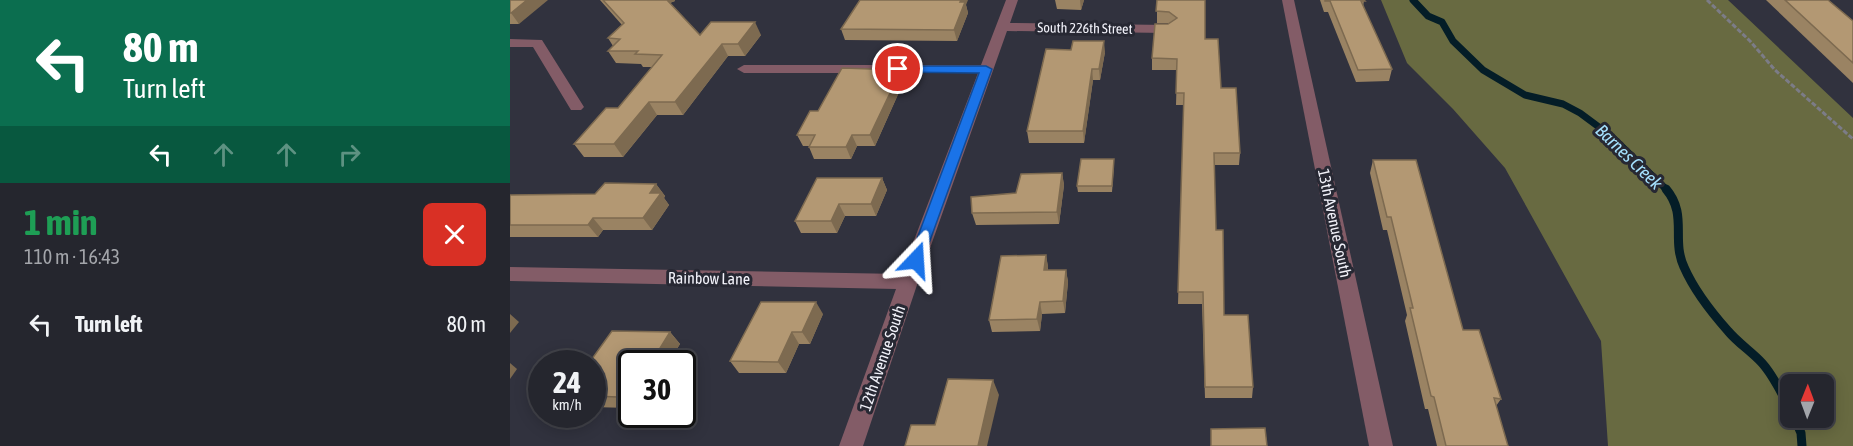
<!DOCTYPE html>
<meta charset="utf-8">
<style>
:root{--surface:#25262e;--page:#2d2e36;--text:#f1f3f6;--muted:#a3a5aa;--line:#42434a}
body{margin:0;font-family:"Asap Condensed",sans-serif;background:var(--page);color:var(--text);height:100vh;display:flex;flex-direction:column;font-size:22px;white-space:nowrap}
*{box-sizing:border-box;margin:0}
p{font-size:20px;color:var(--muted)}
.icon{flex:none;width:33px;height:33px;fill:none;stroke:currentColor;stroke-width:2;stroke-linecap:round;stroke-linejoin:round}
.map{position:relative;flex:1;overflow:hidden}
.sheet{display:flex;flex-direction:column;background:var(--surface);width:510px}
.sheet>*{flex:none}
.banner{background:#0b6e4f;color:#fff;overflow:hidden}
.needle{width:39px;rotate:1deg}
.tools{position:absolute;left:1270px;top:374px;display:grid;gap:12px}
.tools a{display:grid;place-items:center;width:54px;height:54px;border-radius:9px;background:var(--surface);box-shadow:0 3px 15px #0003,0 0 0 2px var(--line);font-size:30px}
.speed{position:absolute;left:18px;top:350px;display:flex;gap:12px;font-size:30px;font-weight:700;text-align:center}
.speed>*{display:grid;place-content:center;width:78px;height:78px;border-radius:50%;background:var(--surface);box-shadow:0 3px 15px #0003,0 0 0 2px var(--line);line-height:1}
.speed small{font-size:15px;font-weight:400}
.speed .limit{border:3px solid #111;border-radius:9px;background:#fff;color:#111}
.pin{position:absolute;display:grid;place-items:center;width:51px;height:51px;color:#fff;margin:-26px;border:3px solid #fff;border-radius:50%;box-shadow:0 2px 6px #0007}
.me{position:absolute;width:66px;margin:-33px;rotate:20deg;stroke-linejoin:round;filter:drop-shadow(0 0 4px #0008)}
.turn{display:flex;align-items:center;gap:21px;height:126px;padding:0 24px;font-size:27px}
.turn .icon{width:78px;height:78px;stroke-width:2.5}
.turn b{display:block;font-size:42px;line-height:51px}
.lanes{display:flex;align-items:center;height:57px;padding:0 24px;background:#0003;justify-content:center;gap:30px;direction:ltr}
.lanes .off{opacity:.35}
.round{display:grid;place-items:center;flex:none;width:63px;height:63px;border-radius:9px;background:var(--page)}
.headline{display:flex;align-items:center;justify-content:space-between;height:102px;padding:0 24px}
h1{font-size:36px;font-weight:700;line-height:45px;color:#1e9e55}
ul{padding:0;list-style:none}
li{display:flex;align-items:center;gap:18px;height:78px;padding:0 24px}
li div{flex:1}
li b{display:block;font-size:22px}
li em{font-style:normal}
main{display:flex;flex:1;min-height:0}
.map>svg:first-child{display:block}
</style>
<main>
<section class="sheet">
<div class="banner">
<div class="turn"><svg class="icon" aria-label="left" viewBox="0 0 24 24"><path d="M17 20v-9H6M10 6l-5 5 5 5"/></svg><div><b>80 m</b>Turn left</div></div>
<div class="lanes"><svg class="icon" aria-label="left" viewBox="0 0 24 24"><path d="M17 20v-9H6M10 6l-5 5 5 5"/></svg><svg class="icon off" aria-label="ahead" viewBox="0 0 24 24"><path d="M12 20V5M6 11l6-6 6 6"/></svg><svg class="icon off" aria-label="ahead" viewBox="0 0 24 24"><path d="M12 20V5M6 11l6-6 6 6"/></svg><svg class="icon off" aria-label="right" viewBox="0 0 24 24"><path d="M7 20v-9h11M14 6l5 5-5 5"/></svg></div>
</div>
<div class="headline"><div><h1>1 min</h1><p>110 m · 16:43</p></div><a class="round" style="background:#d93025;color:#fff"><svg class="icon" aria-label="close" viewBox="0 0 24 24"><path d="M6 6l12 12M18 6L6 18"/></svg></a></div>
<ul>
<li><svg class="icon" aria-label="left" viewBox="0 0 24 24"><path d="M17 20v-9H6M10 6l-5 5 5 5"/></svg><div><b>Turn left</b></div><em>80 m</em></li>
</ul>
</section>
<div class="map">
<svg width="1343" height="446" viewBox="0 0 1343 446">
<rect width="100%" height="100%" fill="#31323e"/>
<path fill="#686a41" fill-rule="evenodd" d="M871 0H1218L1343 118V446H1098L1091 341 995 168 943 109 897 63ZM1281 384H1314V417H1281Z"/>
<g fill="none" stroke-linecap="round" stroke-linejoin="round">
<path stroke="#041d27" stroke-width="7" d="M903 0 918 16 932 22 943 41 973 70 1015 95 1053 104 1070 113 1101 136 1157 190"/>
<g stroke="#041d27" stroke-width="9">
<path d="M1156 189C1178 215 1161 239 1174 267 1184 290 1202 313 1218 331 1228 343 1242 352 1252 363 1264 376 1272 395 1281 410"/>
<path d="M1284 417 1291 433 1292 446"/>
</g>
<path stroke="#7c7c87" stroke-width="3" stroke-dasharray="5 2" stroke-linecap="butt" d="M1197 0 1240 41 1265 70 1343 139"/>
<g fill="#835c67" fill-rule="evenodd">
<path d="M496 0H508L500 23 658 25 665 29 658 33 497 31 408 282 353 446H329L386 289 0 281V267L391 274 468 73H234L227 69 234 65H471Z"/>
<path d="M772 0H784L883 446H859Z"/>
<path d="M0 39 32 40 74 107 71 110H61L23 47H0Z"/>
</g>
</g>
<g fill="#9a8363">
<path d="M0 0 9 24H0Z"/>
<path d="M90 0H165V1L160 3 190 35H251L235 56H218L173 115H147L113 157H74L64 144 108 108 142 67H133L131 64 106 63 98 51 103 46 98 38 112 25Z"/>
<path d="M545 0H574L571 10 547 9Z"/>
<path d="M647 0 695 39 711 88 730 153 729 165H704L706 230 714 315 743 387 742 398H695L692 304H668L674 105H666L667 70H642V58L658 24 659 23H647Z"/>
<path d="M810 0H854L853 7 882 69 879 81 846 82 818 12H814Z"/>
<path d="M1256 0H1318L1343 21V83Z"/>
<path d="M456 5 458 13 447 41 335 40 331 29Z"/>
<path d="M595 52 590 80H583L574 143H519L517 131Z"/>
<path d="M394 81 365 146H347L341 159H304L299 147V146H293L287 135 308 111Z"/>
<path d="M863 160 953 330 991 399 986 406 998 446H927L918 409H915L895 321 897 315 877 230H873L860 173Z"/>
<path d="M604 165 602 192H568L567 186Z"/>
<path d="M552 173 554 185 549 224 466 225 462 213Z"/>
<path d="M372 178 377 190 366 216H335L327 233H291L285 221Z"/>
<path d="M146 184 155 196 154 198 159 205 142 230H93L88 237H0V195L85 194Z"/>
<path d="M536 255 538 267V270H556L558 282 555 313 532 314 530 331 482 332 479 320Z"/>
<path d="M313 314 300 344H289L276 373H229L220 361Z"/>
<path d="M160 332 170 344 158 363H122L120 408 82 407V363Z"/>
</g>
<g fill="#7d6a50">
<path d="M17 0H38L9 24 1 13Z"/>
<path d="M154 0H165V1L156 4Z"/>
<path d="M451 0H458L456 5 458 13 447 41 444 30Z"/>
<path d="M570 0H574L571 10Z"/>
<path d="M245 22 251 35 235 56 228 44Z"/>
<path d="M594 41 595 52 590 80 589 69Z"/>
<path d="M212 44 218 56 173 115 165 102Z"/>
<path d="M582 69 583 80 574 143 573 131Z"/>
<path d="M391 70 394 81 365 146 360 135Z"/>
<path d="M139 102 147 115 113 157 104 144Z"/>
<path d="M342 135 347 146 341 159 336 147Z"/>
<path d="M552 173 554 185 549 224 547 212Z"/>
<path d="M372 178 377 190 366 216 361 204Z"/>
<path d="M146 184 155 196 154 198 159 205 142 230 133 218 140 193Z"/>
<path d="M329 204 335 216 327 233 321 221Z"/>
<path d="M83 218 93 230 88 237 78 225Z"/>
<path d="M536 255 538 267 536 282 534 270Z"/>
<path d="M556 270 558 282 555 313 553 301Z"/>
<path d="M306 302 313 314 300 344 292 332Z"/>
<path d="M530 302 532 314 530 331 527 319Z"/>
<path d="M0 314 9 322 0 333Z"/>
<path d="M160 332 170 344 158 363H148L144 358Z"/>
<path d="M282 332 289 344 276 373 268 362Z"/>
<path d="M133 358 138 363H130Z"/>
<path d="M0 363 7 369 0 379Z"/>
<path d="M122 376V405L120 408 108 397Z"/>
<path d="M483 380 489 395 477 446H468Z"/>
</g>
<g fill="#b39873" stroke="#7d6a50" stroke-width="1.5">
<path d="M0 0H17L1 13H0Z"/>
<path d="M93 0H157L190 35 201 22H245L228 44H212L165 102H139L104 144H64L96 108H108L152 55 125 54 128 51H98L110 39 98 38 114 23Z"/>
<path d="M350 0H451L450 2H455L444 30 331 29Z"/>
<path d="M647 0H695V39H708L711 88H726L730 153H704L706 230H713L714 315H738L743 387H695L693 292H668L674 93H666L667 59 642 58 645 24H658L667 18 659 12 646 11Z"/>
<path d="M815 0H854L855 1H851L882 69 848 70 820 1H815Z"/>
<path d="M1275 0H1318L1343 21V63Z"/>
<path d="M563 41H594L589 69H582L573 131H517L536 49 561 50Z"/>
<path d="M332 68 391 70 360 135H342L336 147H299L305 135H287L300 111H308Z"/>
<path d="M571 159H604L602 186H567Z"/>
<path d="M863 160H906L953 330H969L991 399 984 398 998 446H936L924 397 921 396 900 308H903L881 217H877Z"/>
<path d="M552 173 547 212 462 213 461 197 506 193 511 174Z"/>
<path d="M307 178H372L361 204H329L321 221H285Z"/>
<path d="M95 183 146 184 140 193H151L133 218H83L78 225H0V195L85 194Z"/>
<path d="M536 255 534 270H556L553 301 530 302 527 319 479 320 491 256Z"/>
<path d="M251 302H306L292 332H282L268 362 220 361Z"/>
<path d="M102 331 160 332 144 358H133L130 363H122V376L108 397 82 396V363H79Z"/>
<path d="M438 379 483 380 468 446H395L401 425H425Z"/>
<path d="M755 428 757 446H701V429Z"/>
</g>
<path fill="#1a73e8" stroke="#114b97" stroke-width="1.5" d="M388 66H476L482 69 413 260 406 266 399 260 469 73 384 72 383 69Z"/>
<g text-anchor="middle" stroke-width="6" stroke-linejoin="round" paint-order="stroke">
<g font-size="14" fill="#f2f2fa" stroke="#272833">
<text transform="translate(575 28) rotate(1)" y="5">South 226th Street</text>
</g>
<g font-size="16" fill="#f2f2fa" stroke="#272833">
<text transform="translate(825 223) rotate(78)" y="6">13th Avenue South</text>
<text transform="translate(199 278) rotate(1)" y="6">Rainbow Lane</text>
<text transform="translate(372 358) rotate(-71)" y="6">12th Avenue South</text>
</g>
<g font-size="18" font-style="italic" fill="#a5e1fe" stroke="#272833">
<text transform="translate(1119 157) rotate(44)" y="6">Barnes Creek</text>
</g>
</g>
</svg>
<div class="tools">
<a><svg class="needle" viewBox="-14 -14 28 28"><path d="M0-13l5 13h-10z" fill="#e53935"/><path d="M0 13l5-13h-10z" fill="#a3a5aa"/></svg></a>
</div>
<div class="speed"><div>24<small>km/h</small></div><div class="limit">30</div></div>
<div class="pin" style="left:388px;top:69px;background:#d93025"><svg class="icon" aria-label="arrive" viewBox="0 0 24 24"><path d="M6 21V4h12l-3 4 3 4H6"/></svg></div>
<svg class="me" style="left:406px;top:260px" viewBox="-20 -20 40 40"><path d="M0-17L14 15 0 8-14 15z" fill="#1a73e8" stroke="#fff" stroke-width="4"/></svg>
</div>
</main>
